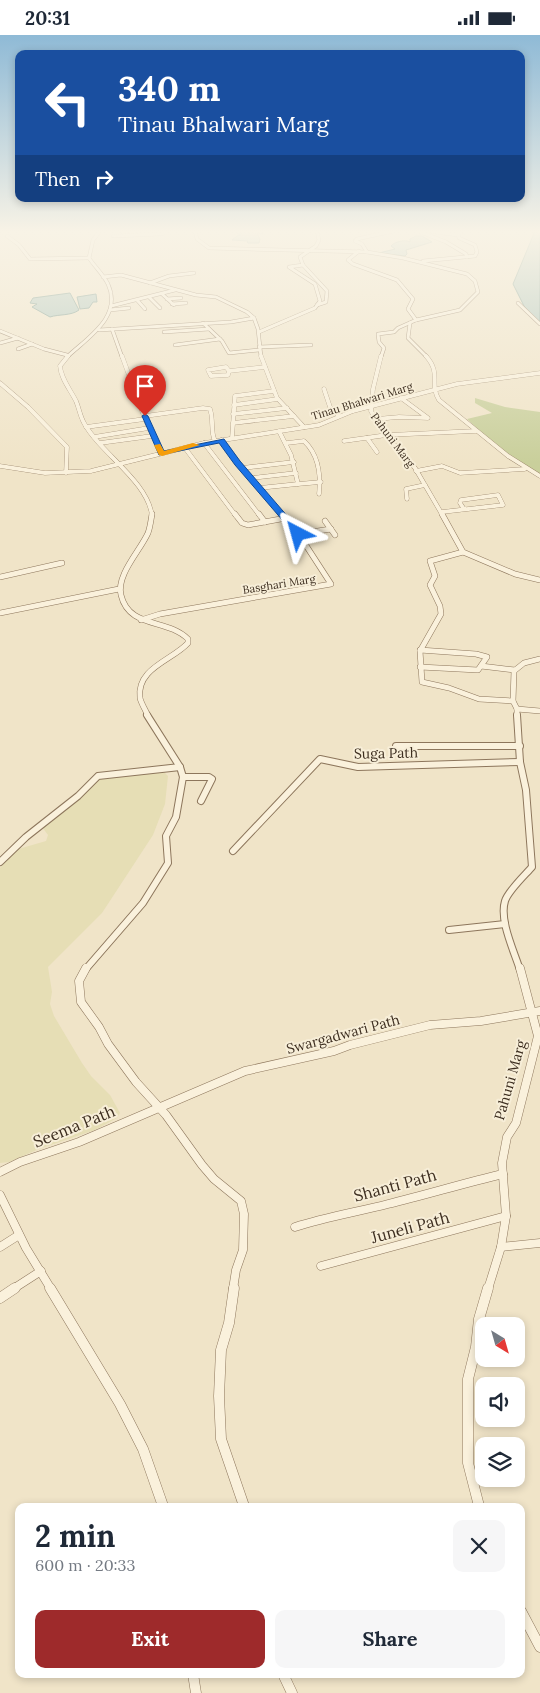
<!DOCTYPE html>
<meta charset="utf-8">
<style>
:root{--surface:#fff;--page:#f6f6f7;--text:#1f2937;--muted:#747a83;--accent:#9e2a2b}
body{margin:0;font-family:Lora,serif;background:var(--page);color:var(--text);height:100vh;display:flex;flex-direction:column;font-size:19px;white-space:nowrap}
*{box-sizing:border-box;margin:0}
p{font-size:16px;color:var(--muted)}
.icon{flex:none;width:28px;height:28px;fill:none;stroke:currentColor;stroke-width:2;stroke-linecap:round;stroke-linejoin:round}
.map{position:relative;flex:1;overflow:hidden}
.sheet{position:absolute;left:15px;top:1468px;width:510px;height:175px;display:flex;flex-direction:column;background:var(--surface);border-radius:10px;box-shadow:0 2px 8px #0003}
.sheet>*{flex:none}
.banner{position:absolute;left:15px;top:15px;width:510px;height:152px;border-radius:10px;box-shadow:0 2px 8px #0003;background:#1a4fa0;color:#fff;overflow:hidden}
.needle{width:32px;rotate:143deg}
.buttons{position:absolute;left:475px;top:1282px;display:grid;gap:10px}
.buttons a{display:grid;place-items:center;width:50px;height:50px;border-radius:10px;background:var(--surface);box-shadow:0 2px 8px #0003;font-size:25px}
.pin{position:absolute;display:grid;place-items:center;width:42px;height:42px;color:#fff;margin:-51px -21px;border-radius:50% 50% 50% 0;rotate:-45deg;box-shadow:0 0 5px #0007}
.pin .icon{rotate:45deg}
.me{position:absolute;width:55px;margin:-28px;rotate:321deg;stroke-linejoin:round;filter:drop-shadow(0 0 4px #0008)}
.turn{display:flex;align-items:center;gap:18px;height:105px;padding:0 20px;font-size:22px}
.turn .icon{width:65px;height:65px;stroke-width:2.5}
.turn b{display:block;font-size:35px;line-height:42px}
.then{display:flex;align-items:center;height:48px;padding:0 20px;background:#0003;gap:10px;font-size:19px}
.round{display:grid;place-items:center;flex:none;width:52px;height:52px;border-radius:10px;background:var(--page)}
.headline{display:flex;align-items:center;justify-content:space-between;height:85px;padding:0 20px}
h1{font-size:30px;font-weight:700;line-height:38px}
.cta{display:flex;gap:10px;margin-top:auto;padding:10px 20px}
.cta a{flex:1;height:58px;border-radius:10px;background:var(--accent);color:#fff;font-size:20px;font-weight:700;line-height:58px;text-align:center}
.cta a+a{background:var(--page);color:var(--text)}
.status{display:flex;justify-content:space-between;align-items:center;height:35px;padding:0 25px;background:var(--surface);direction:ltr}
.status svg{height:14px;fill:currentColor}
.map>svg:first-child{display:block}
</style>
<div class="status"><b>20:31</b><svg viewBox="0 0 49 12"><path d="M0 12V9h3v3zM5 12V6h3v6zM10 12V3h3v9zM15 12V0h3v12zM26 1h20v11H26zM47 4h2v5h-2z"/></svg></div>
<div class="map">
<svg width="540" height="1658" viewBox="0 0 540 1658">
<rect width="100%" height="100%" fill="#f0e4c8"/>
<path fill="#e6deb5" d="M164 737 168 741 165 769 153 800 102 878 48 932 52 957 50 969 54 981 82 1028 91 1041 110 1060 120 1078 117 1083 95 1095 39 1114 9 1127 0 1128V833L15 815 46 806 48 800 42 792 81 763 89 751 99 744Z"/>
<path fill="#c9cf9b" d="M475 363 505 372 540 377V440L498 413 467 384 492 378 475 368Z"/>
<g fill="#a9c4bc" stroke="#6f938a">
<path d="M233 196H261L263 199H257L260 204 259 208H248L247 207 248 206 232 205 237 201 241 200Z"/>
<path d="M535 196H540V291L524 271 513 249Z"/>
<path d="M416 201H422L432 207 406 215 407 219 405 221 379 218 395 214 391 211C394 207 405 204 410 207V204Z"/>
<path d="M70 258 79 275C71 281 59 279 50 282L32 272 37 269 30 268 33 263Z"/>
<path d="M96 259 97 267H93L89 273 80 274 77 262Z"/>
</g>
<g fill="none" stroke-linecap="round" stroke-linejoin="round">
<defs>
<g id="minor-far5">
<path d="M195 196 197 204 209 213 367 217 403 223 467 239 475 246 478 257 460 275 416 285 398 293 394 297 378 299 379 307 384 313 381 322"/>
<path d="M418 196 446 207 466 219 467 222"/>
<path d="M428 196 458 200"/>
<path d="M7 201 19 210 30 224 89 223"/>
<path d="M113 201 161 199 168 196"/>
<path d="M359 216 348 225 353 229 397 245 413 264 408 274 416 285"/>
<path d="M367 217 362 209 355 206 357 204 393 196"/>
<path d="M423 226 475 221 477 217 475 210 459 203 458 199 463 196"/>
<path d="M303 230 327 256 326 267 317 270"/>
<path d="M103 242 121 240 196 260 216 262 247 277 254 283 258 294 261 322"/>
<path d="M150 248 169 241 194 238"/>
<path d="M162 259 174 270"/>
<path d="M149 262 160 273"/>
<path d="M167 264 181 263"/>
<path d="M137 265 145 274"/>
<path d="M518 268 540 289"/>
<path d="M172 269 186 268"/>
<path d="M111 271 175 255"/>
<path d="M110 275 129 273"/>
<path d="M203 288 222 306 229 318 259 315"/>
<path d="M410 288 408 303 427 322"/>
<path d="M112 294 122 322"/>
<path d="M99 295 231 287 254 283"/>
<path d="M0 296 44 314 67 320"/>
<path d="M164 297 209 294"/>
<path d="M259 297 315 273 320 266 315 249 289 232 303 230 300 222 316 211 319 205 317 196"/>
<path d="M0 308 18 303"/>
<path d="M175 310 220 304"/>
<path d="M259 312 311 310"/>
<path d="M18 314 32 309"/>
<path d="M67 322C87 303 123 282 108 249 103 239 95 232 89 223L93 205 100 196"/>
</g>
<g id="minor-far4">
<path d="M68 321 60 331C61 344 70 354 76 366 79 373 80 381 84 388 100 418 148 446 152 481"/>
<path d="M122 321 145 384 162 418"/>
<path d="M261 321 277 363 304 392"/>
<path d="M381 321 373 354 371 376 383 397 415 433 443 481"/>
<path d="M426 321C442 339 429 349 439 365L508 421 540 441"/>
<path d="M226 332 229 336 228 340 211 341 208 335Z"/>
<path d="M229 336 265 332"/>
<path d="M0 348 28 372 67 412 66 438"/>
<path d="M324 354 330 372 339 381"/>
<path d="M234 370 278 364"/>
<path d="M233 379 287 373"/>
<path d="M145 381 203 373 210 374C214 385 210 396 215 406"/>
<path d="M376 384 399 382 428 383 401 363"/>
<path d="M233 388 294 381"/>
<path d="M86 392 145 384"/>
<path d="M94 402 149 393"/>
<path d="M232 403 235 361 274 356"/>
<path d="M367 403 377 417"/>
<path d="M221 405 262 458 283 481"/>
<path d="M344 406 387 400 476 396"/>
<path d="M100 408 152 401"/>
<path d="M204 408 260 481"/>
<path d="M287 408 304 406C318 419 321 440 319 459"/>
<path d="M185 413 236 481"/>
<path d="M0 431 45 438 91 436 204 408 319 390 353 376 457 349 540 338"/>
<path d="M242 433 294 427"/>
<path d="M416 436 442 431 460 438 525 434"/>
<path d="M251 443 296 438"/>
<path d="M298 449 321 447"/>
<path d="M259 453 298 449 291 420 279 396"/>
<path d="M407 464 406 454 425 450"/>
<path d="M442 477 503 470 498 460 461 465 460 468 464 474"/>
</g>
<g id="minor-far3">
<path d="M235 479 242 488 248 490 286 483"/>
<path d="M259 479 265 487"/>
<path d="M442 479 463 517 515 539 540 545"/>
<path d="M325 486 335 500"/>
<path d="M298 499 331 494"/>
<path d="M463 517 430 526 435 541 430 550 440 571 441 579 420 616 422 647 449 653 479 664 513 666"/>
<path d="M0 542 62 528"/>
<path d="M0 578 119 554"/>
<path d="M141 585 160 579 331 549 294 492 282 479"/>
<path d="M420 615 476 619 487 622 478 635 420 632"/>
<path d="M481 631 515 635"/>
<path d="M517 674 540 676"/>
<path d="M148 681C146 676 141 668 140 663 136 633 173 625 188 608V604C167 583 129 594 121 560 116 540 140 516 148 498 150 493 151 485 152 479"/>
<path d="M517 681V674L513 666 514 636 524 628 540 624"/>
</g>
<g id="minor-far2">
<path d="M517 680 520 727 526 755 532 832C525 840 508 856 505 866 499 885 514 916 520 935"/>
<path d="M396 711H520"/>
<path d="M183 742H209L212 744 201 766"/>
<path d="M233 816 320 724 358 732 520 727"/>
<path d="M0 827 26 802 78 761 98 741 180 732"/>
<path d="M449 895 505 889"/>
<path d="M85 935 143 868 168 828 166 801 176 782 183 742 180 732 147 680"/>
</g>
<g id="minor-far1">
<path d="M86 933 79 946 81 967 99 992 108 1009 136 1047 166 1080 202 1130 214 1144 241 1166 244 1179 243 1215 236 1235 233 1254"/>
<path d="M0 1137 20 1127 79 1107 245 1036 334 1016 350 1010 430 990 481 986 540 976"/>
<path d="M0 1160 26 1213 51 1254"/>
<path d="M295 1192C326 1182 357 1177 388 1169 426 1160 464 1148 503 1139"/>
<path d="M0 1212 19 1200"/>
<path d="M501 1212 540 1208"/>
<path d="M321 1231 506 1181"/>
<path d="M13 1254 41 1236"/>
<path d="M488 1254 501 1212 506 1181 502 1128 507 1102 516 1088 538 1001 520 933"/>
</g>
<g id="minor">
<path d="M50 1253 120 1369 143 1414 163 1471"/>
<path d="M234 1253 229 1288 221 1315 219 1361 221 1404 244 1471"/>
<path d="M0 1263 15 1253"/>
<path d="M479 1471 468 1428V1344L476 1312 479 1284 488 1253"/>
<path d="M521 1576 540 1612"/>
<path d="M193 1639 196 1658"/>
<path d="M283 1639 292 1658"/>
</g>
</defs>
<use href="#minor-far5" stroke="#8d765c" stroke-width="4"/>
<use href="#minor-far4" stroke="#8d765c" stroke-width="4.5"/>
<use href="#minor-far3" stroke="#8d765c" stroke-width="6"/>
<use href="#minor-far2" stroke="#8d765c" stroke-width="8"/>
<use href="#minor-far1" stroke="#8d765c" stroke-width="9"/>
<use href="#minor" stroke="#8d765c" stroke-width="11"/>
<use href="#minor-far5" stroke="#faf1dc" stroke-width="3"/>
<use href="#minor-far4" stroke="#faf1dc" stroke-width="4"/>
<use href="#minor-far3" stroke="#faf1dc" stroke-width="5"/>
<use href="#minor-far2" stroke="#faf1dc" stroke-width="6"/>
<use href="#minor-far1" stroke="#faf1dc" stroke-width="8"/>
<use href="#minor" stroke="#faf1dc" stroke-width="10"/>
</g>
<linearGradient id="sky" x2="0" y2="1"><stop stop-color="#8fbad6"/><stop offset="0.46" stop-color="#f8f3e6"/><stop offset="1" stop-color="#f8f3e6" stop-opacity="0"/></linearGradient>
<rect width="540" height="428" fill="url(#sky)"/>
<path fill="#1a73e8" stroke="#114b97" d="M145 379 148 381 164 416 224 404 240 426 301 497V501H296L235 430 219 408 159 420 142 381Z"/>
<path fill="#f59e0b" d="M193 408 200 410 162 421 159 420 154 410 160 409 164 416Z"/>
<g text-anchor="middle" stroke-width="4" stroke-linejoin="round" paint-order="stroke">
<g font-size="11" fill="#3d2e20" stroke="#f7eed8">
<text transform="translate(362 366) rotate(-17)" y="4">Tinau Bhalwari Marg</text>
<text transform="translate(393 405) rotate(53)" y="4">Pahuni Marg</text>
<text transform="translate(279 549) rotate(-9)" y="4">Basghari Marg</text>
</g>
<g font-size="14" fill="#3d2e20" stroke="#f7eed8">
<text transform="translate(386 718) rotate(-1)" y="5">Suga Path</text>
<text transform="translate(343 999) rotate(-15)" y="5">Swargadwari Path</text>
<text transform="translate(510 1045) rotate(-74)" y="5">Pahuni Marg</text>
</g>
<g font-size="16" fill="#3d2e20" stroke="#f7eed8">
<text transform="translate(74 1091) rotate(-22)" y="6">Seema Path</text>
<text transform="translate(395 1150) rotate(-15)" y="6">Shanti Path</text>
<text transform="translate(410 1192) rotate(-15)" y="6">Juneli Path</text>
</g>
</g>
</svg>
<div class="buttons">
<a><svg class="needle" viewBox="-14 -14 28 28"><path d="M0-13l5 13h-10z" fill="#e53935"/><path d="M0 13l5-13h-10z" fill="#747a83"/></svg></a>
<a><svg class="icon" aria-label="sound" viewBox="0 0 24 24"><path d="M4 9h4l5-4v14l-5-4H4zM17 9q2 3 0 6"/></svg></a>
<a><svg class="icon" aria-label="layers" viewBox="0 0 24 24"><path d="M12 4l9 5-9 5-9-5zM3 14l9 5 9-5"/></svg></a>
</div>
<div class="pin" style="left:145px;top:381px;background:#d93025"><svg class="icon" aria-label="arrive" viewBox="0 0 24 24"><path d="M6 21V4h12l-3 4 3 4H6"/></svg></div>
<svg class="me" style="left:298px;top:499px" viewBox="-20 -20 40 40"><path d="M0-17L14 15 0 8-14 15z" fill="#1a73e8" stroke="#fff" stroke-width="4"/></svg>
<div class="banner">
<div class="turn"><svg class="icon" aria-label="left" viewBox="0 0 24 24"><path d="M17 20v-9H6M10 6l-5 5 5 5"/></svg><div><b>340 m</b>Tinau Bhalwari Marg</div></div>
<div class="then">Then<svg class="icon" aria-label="right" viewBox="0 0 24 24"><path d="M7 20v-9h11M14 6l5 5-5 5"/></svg></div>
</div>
<section class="sheet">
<div class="headline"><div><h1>2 min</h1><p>600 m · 20:33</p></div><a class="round"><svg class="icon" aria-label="close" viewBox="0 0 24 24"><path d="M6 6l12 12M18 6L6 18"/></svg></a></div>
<div class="cta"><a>Exit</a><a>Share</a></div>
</section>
</div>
